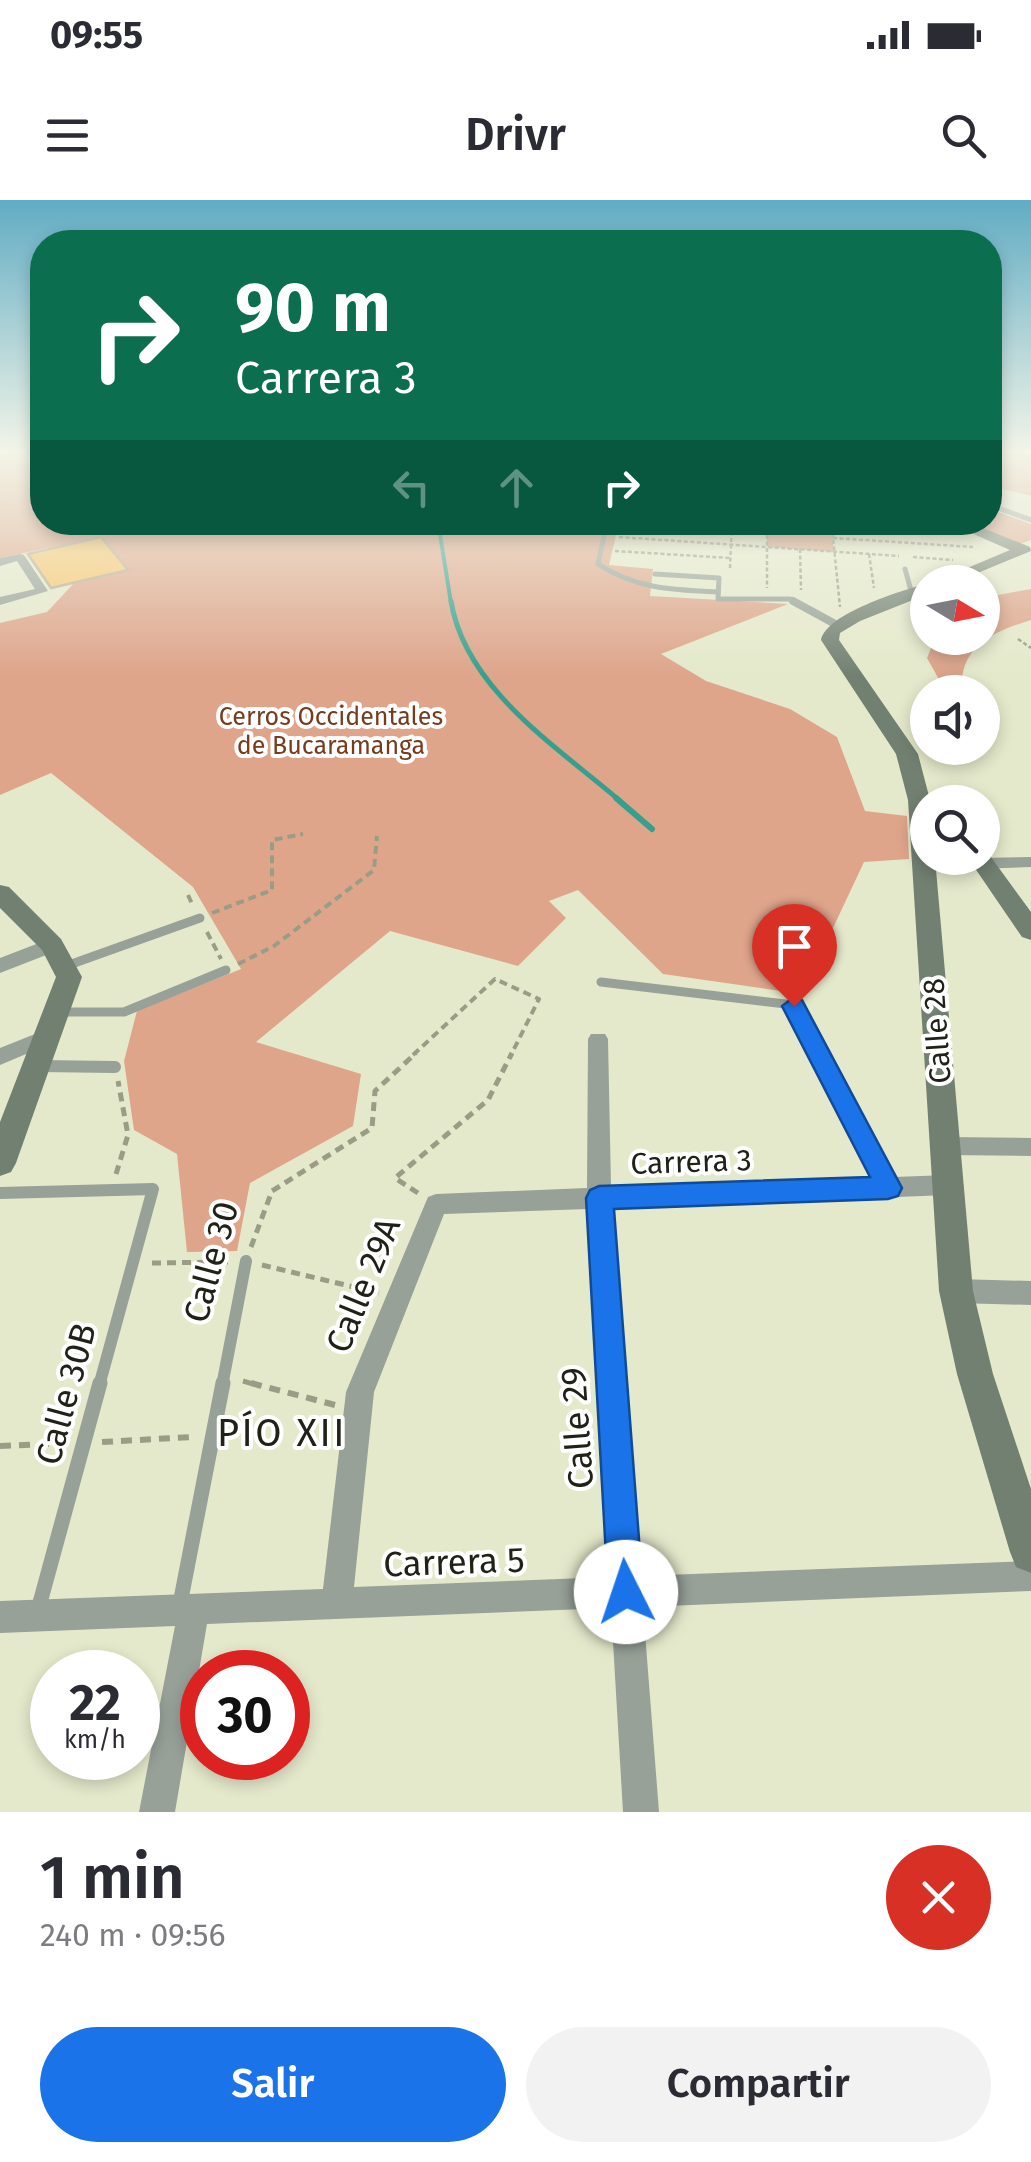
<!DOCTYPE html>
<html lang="es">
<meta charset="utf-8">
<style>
:root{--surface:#fff;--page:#f2f2f3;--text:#2b2b33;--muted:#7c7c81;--accent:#1a73e8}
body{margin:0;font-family:"Fira Sans",sans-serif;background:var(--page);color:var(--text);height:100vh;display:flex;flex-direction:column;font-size:38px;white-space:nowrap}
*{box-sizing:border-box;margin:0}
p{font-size:32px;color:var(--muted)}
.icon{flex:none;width:55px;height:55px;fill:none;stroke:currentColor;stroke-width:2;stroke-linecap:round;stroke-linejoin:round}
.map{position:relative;height:1612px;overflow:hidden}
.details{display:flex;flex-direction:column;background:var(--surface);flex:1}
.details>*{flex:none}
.banner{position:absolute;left:30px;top:30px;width:972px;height:305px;border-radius:40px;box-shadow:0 5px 15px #0003;background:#0b6e4f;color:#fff;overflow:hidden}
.needle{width:65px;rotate:100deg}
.controls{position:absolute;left:910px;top:365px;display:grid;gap:20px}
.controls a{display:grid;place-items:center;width:90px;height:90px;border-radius:50%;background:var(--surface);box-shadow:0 5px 15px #0003;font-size:50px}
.speed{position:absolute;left:30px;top:1450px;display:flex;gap:20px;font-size:50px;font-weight:700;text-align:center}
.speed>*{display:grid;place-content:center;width:130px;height:130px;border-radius:50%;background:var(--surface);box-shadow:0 5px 15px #0003;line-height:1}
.speed small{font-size:25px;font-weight:400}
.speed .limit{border:15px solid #d22;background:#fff;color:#111}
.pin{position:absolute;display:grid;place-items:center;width:85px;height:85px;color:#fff;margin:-102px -42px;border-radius:50% 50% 50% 0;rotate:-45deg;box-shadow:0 0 10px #0007}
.pin .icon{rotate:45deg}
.me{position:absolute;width:110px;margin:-55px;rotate:356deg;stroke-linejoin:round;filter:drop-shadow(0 0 8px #0008)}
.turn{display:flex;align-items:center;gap:35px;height:210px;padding:0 40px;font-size:45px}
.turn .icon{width:130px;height:130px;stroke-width:2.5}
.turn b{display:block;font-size:70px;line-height:85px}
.lanes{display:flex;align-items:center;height:95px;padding:0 40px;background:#0003;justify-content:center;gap:50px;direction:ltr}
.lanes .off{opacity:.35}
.round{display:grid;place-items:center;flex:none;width:105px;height:105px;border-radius:52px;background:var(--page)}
.overview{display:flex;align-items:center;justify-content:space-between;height:170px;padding:0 40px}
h1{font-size:60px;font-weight:600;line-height:75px}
.action{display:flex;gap:20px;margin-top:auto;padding:20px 40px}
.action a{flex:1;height:115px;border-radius:60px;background:var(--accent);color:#fff;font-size:40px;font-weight:600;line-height:115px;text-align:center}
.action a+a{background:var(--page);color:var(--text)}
.status{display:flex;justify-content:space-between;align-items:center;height:70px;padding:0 50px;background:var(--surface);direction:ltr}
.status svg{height:28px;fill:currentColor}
header{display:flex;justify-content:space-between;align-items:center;height:130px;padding:0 40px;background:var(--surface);font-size:45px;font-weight:600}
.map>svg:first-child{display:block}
</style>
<div class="status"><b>09:55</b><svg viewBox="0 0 49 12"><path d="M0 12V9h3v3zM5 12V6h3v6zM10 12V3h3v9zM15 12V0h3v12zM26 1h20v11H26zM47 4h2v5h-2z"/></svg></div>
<header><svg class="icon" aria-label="menu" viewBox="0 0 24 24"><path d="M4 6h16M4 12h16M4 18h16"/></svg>Drivr<svg class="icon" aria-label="search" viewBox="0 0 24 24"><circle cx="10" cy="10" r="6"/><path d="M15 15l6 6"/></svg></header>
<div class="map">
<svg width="1031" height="1612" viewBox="0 0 1031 1612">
<rect width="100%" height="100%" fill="#e5e9cb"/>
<g fill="#dea58b">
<path d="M13 250H42V322L619 323 609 365 653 369 650 396 788 404 661 454 706 481 790 509 837 537 865 611 907 616 909 659 864 662 802 794 663 774 578 690 549 701 566 718 518 766 390 731 256 842 361 874 353 926 250 983 237 1051 187 1052 177 954 134 930 124 861 137 811 241 769 193 687 51 573 0 595V423L47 412 75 382 127 370 101 337 0 358V253Z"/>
<path d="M990 250H1031V296L990 286Z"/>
<path d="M990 309 1031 324V340L1020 344 964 323 990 322Z"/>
<path d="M767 323 831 325 834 352 767 347Z"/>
<path d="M1031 389V420C999 430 964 443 962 481L971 492H946L927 458 935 438H982L983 403 998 395Z"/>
</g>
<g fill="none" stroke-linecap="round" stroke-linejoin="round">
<path stroke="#379f8e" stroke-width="4" d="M438 322 451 403"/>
<path stroke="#379f8e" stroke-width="5" d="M451 401C465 488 556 546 619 600"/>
<path stroke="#379f8e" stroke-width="6" d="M616 598 652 629"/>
</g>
<path fill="#f9c56c" stroke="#bbab91" stroke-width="2.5" d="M101 337 128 370 51 388 28 354Z"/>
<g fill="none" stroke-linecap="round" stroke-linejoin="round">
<g stroke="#9a9d86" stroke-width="2.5" stroke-dasharray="4 2.5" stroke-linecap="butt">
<path d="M767 322V388"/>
<path d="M794 322 940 332"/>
<path d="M622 324 767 333"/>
<path d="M832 327 840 407"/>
<path d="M619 337 899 356"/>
<path d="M833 338 973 347"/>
<path d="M800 349 801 390"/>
<path d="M615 351 730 358"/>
<path d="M869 354 874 388"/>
<path d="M913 357 953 360"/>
<path d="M730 368 732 322"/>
<path d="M1018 439 1031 448"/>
</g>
<g stroke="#9a9d86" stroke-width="4" stroke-dasharray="8 5" stroke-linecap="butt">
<path d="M188 695 193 706"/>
<path d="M212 713 272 690V640L303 634"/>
<path d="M207 732 221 759"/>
<path d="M238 764 274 746 374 670 377 636"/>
<path d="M413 855 495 779 539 799 511 855"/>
</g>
<g stroke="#9a9d86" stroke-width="5" stroke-dasharray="9 6" stroke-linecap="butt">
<path d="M116 974 128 935 118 881"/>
<path d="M418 993 395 978 488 900 512 853"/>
<path d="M251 1047 272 991 372 928 375 891 416 853"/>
<path d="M152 1063 228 1062"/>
<path d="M262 1065 379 1093"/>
<path d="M243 1181 260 1186"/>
</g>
<g stroke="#9a9d86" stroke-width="6" stroke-dasharray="11 8" stroke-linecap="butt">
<path d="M251 1183 335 1205"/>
<path d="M102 1242 192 1237"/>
<path d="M0 1246 67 1243"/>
</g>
<g stroke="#97a198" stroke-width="5">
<path d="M990 305 1031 320"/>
<path d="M607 322 598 364C635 389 675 390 718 392"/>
<path d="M905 369 912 394"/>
<path d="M655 374 719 378 718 399H790L798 403"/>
</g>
<path stroke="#97a198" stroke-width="8" d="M793 401 837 425"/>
<g stroke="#97a198" stroke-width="9">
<path d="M66 766 200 718"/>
<path d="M601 782 794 805"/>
<path d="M59 812H124L226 770"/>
</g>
<g stroke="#97a198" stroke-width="12">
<path d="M39 866 115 867"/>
<path d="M0 993 153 989 99 1186"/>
<path d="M222 1186 246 1061"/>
</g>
<g stroke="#97a198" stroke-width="15">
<path d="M180 1404 223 1183"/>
<path d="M38 1410 100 1183"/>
</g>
<g fill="#97a198" fill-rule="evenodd">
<path d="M0 250H9L0 254Z"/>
<path d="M20 354 24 355 48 391 0 405V397L35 389 17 361 0 366V358Z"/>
<path d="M1031 657V667L925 671 916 665 925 659Z"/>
<path d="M52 738 61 745 59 750 0 773V758Z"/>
<path d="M794 798 804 805 894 977 948 975 956 978 960 985 956 992 948 995 612 1008 640 1376 1031 1361V1391L643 1407 659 1612H623L611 1408 207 1424 175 1612H139L175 1426 0 1433V1401L323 1389 346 1192 428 997 436 994 587 988 588 839 591 834H605L608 839 611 987 871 978 784 805ZM588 1009 610 1377 354 1387 374 1192 444 1014Z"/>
<path d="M50 828 57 831 60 836 57 841 0 865V848Z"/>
<path d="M945 937 1031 938V956L945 955 937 953 934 946 937 939Z"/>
<path d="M956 1079 1031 1081V1105L956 1103 947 1099 943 1091 947 1083Z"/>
</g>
<g fill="#728072" fill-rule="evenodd">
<path d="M946 322H968L1030 347 1031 351 956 382H934L1010 350Z"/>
<path d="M928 383V394L860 421 840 433 839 440 918 554 930 600 928 658H935L973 1091 993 1174 1031 1289V1373L1016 1367 1010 1352 957 1174 939 1091 908 600 896 554 821 440C827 413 901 391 928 383Z"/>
<path d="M982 651 988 653 1031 712V740L1022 737 968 658H982Z"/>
<path d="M0 685 9 687 61 739 82 777 16 963 11 972 0 976V922L56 777 42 750 0 708Z"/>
</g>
</g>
<linearGradient id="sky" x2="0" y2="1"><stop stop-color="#61acc4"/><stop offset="0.53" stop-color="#f3f5e8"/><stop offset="1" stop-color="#f3f5e8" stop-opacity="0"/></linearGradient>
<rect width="1031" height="476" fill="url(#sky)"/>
<path fill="#1a73e8" stroke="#114b97" stroke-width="2.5" d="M794 797 802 800 902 988 898 996 888 999 614 1009 643 1392 638 1405 626 1410 613 1405 608 1392 586 998 590 990 599 986 870 977 782 806Z"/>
<g text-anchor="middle" stroke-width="8" stroke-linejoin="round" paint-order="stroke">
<g font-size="25" fill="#763c1e" stroke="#fff">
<text x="331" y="525">Cerros Occidentales<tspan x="331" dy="29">de Bucaramanga</tspan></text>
</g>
<g font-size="30" fill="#202217" stroke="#fff">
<text transform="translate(937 831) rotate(-94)" y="10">Calle 28</text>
<text transform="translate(691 962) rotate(-2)" y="10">Carrera 3</text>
</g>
<g font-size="35" fill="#202217" stroke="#fff">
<text transform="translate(211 1062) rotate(-75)" y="12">Calle 30</text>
<text transform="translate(363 1085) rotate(-68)" y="12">Calle 29A</text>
<text transform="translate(66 1194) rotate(-75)" y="12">Calle 30B</text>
<text transform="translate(577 1228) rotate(-94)" y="12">Calle 29</text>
<text transform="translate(454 1362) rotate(-2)" y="12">Carrera 5</text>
</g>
<g font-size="38" letter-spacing="2.5" fill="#202217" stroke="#fff">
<text x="282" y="1246">PÍO XII</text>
</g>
</g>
</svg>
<div class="controls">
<a><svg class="needle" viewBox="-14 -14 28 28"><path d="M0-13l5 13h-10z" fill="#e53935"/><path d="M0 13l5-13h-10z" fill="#7c7c81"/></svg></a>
<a><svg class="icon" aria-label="sound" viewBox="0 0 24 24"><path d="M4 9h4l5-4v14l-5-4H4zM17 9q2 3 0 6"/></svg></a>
<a><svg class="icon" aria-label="search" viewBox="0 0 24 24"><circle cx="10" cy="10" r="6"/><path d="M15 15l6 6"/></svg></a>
</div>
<div class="speed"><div>22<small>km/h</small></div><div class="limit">30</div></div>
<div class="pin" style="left:794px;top:806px;background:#d93025"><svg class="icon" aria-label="arrive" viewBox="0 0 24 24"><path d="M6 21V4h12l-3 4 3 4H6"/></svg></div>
<svg class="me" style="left:626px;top:1392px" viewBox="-20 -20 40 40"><circle r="19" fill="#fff"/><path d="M0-13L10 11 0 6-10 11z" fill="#1a73e8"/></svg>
<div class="banner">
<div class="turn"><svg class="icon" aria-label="right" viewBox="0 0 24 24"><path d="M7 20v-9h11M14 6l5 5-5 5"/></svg><div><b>90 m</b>Carrera 3</div></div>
<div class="lanes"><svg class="icon off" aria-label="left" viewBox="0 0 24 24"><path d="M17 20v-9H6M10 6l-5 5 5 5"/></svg><svg class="icon off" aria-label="ahead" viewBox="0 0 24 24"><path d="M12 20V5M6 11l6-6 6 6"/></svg><svg class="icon" aria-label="right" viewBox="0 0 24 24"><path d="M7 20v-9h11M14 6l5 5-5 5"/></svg></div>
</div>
</div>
<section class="details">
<div class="overview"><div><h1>1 min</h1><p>240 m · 09:56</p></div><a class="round" style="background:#d93025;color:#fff"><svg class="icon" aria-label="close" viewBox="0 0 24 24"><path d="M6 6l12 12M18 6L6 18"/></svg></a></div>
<div class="action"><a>Salir</a><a>Compartir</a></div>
</section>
